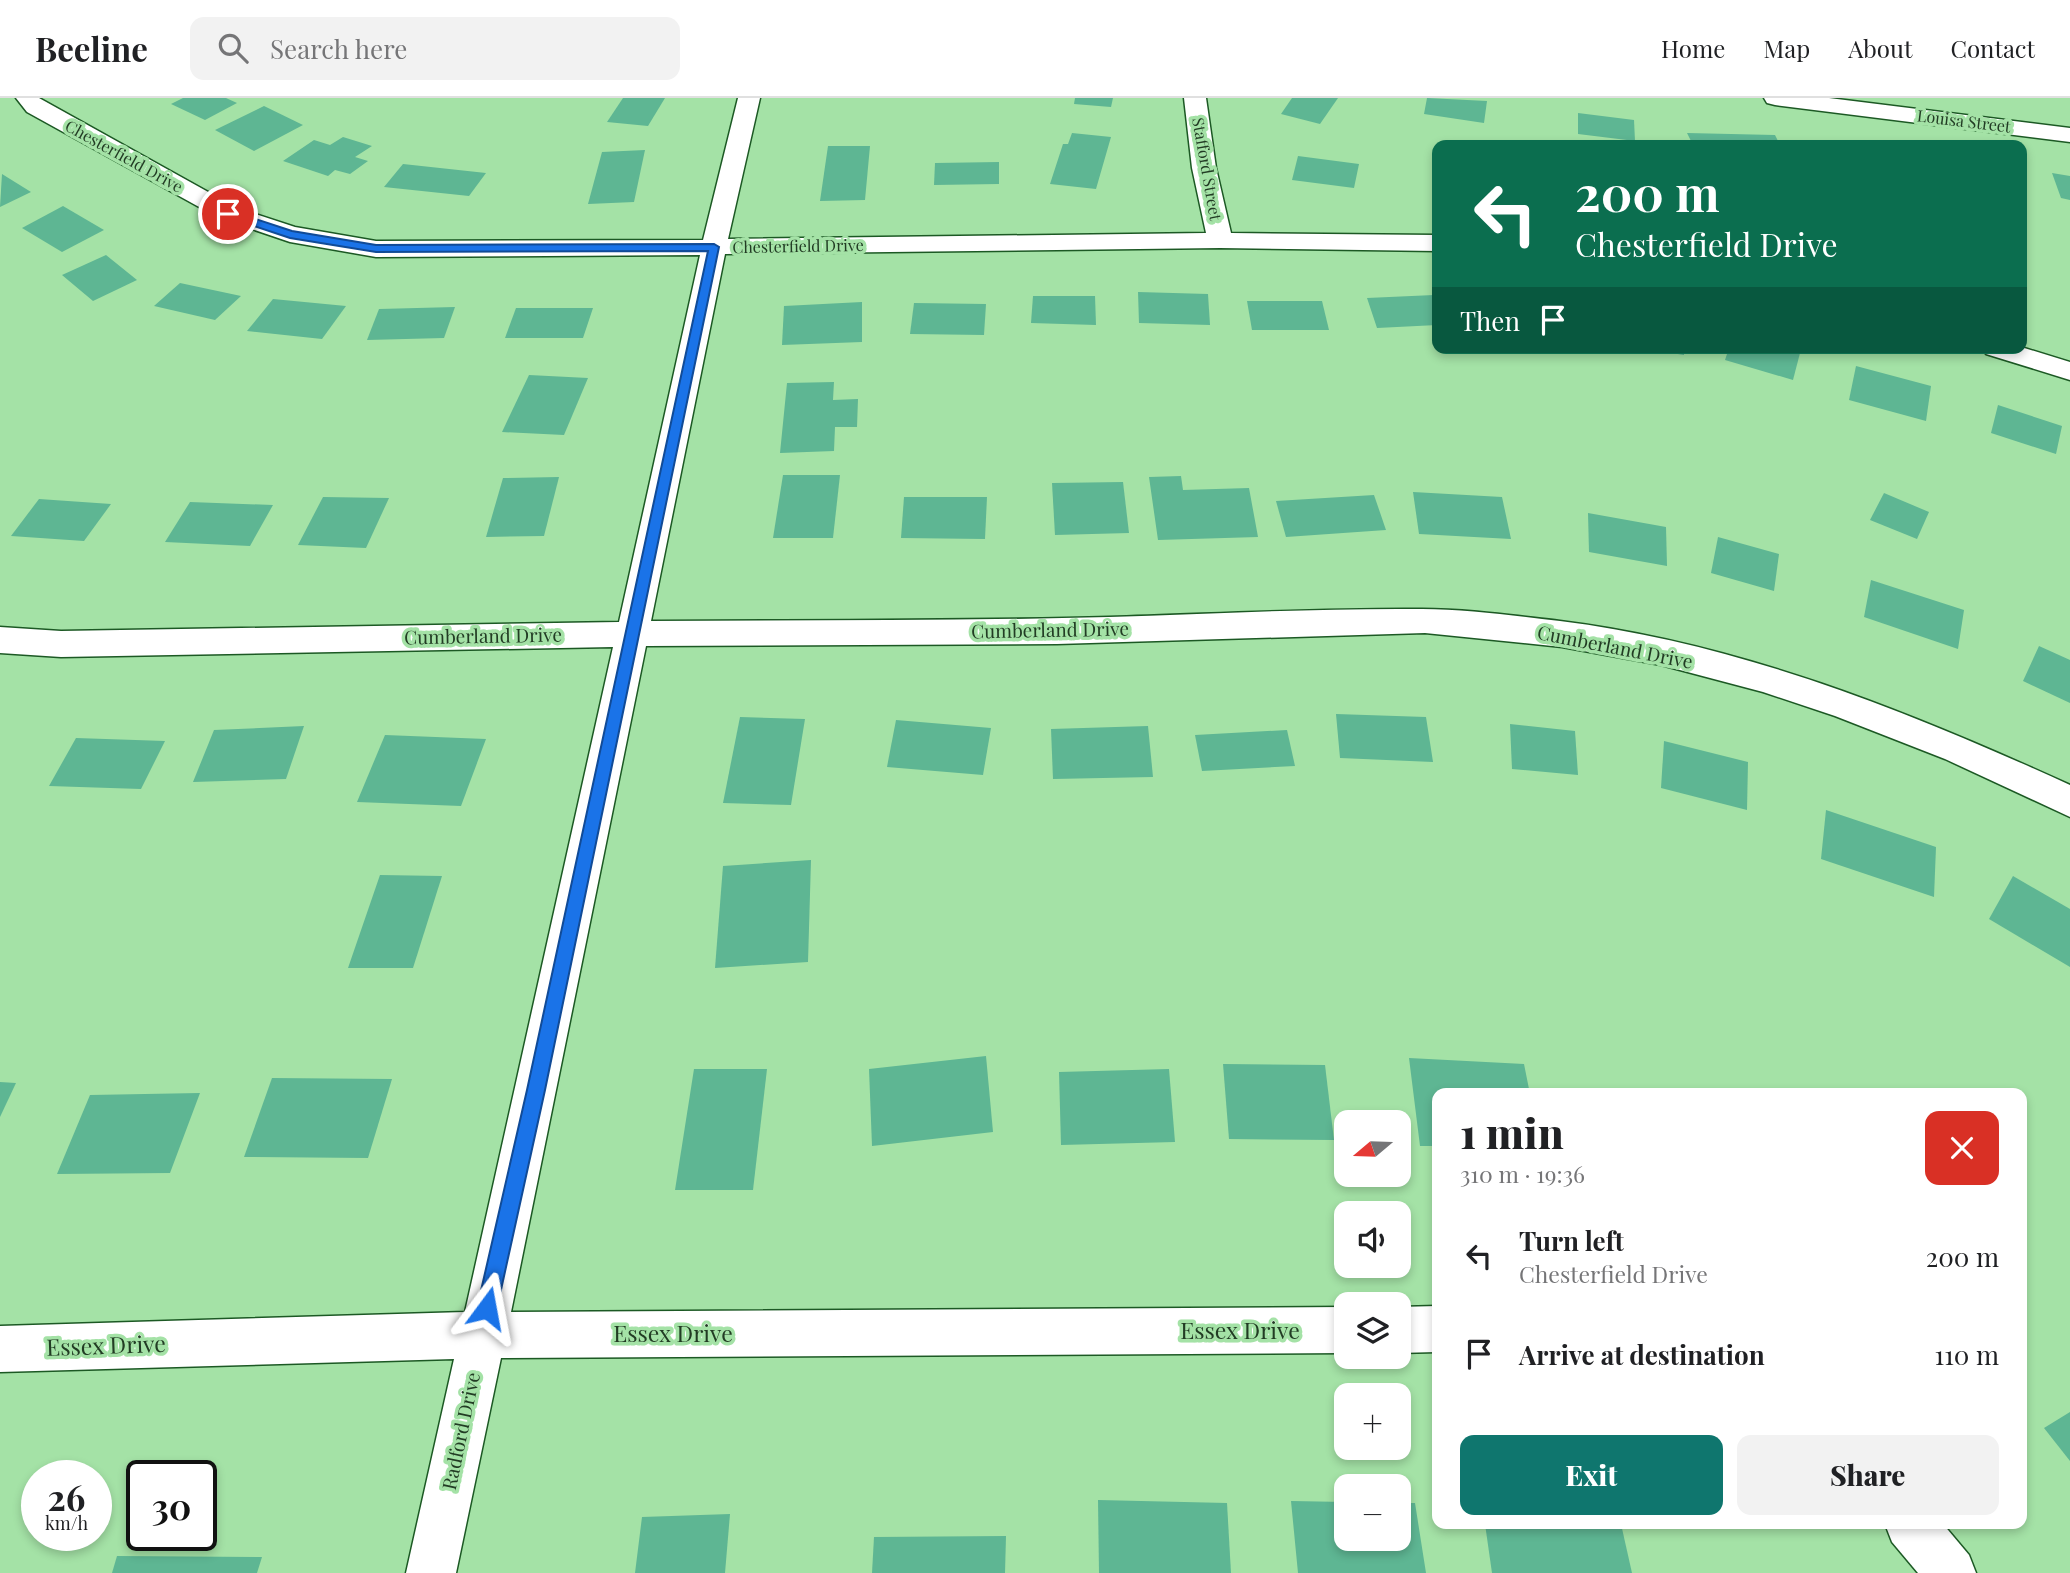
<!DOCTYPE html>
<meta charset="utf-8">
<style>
:root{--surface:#fff;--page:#f2f2f2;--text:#202124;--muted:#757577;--line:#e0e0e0;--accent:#0f766e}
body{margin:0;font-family:"Playfair Display",serif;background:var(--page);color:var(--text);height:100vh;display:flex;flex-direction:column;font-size:26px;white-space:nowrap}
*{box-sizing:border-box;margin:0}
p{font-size:23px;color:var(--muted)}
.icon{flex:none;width:38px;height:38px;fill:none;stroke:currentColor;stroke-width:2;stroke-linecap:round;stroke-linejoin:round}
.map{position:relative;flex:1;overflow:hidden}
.drawer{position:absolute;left:1432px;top:990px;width:595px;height:441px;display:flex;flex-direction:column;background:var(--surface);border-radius:14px;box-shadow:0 4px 10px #0003}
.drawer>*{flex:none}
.banner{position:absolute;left:1432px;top:42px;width:595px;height:214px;border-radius:14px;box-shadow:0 4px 10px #0003;background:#0b6e4f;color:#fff;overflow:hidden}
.needle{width:46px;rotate:251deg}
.buttons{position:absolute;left:1334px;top:1012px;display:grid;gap:14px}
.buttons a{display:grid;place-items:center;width:77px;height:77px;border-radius:14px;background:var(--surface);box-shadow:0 4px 10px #0003;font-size:35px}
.speed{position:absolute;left:21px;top:1362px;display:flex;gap:14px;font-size:35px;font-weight:700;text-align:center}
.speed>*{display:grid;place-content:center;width:91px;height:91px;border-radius:50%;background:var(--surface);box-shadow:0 4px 10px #0003;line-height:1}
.speed small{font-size:18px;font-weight:400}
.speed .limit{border:4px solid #111;border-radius:10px;background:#fff;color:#111}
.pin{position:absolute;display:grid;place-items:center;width:60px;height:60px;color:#fff;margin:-30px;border:4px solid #fff;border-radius:50%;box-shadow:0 2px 7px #0007}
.me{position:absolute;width:77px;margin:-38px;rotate:13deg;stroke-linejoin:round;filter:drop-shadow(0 0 5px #0008)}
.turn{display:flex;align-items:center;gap:24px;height:147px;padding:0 28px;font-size:32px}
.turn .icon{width:91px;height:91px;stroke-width:2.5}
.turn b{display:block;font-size:49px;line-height:60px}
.then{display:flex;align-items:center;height:66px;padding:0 28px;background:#0003;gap:14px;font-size:26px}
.round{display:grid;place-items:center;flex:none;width:74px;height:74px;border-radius:14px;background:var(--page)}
.head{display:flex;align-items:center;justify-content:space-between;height:119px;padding:0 28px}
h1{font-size:42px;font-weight:800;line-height:52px}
.cta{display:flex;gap:14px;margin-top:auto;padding:14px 28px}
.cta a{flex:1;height:80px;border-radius:14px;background:var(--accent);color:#fff;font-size:28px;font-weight:800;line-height:80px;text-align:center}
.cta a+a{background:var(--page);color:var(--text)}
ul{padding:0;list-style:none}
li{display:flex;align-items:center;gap:21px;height:98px;padding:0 28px}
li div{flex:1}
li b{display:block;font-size:26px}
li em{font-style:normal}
header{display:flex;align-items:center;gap:42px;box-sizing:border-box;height:98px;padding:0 35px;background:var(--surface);border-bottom:2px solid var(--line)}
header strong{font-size:33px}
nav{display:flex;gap:38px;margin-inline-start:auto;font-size:24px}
.search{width:490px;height:63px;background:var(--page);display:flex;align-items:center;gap:18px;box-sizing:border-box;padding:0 24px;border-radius:14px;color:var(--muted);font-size:26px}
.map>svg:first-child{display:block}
</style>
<header>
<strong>Beeline</strong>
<div class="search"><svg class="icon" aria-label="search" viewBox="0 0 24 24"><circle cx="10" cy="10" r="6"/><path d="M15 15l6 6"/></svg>Search here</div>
<nav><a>Home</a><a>Map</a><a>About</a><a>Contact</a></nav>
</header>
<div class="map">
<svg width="2070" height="1475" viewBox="0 0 2070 1475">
<rect width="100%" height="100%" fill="#a4e2a6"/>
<g fill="#5eb693">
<path d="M183 0H226L237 5 205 22 171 6Z"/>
<path d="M623 0H665L648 28 607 24Z"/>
<path d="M1075 0H1113L1111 9 1074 6Z"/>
<path d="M1292 0H1338L1320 26 1281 16Z"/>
<path d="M1427 0 1487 3 1484 25 1424 16Z"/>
<path d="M264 8 303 27 254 53 215 32Z"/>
<path d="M1578 15 1634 22 1635 43 1578 36Z"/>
<path d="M1072 35 1111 39 1096 91 1050 86 1063 46H1068Z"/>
<path d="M1687 35 1775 37 1780 47H1693Z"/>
<path d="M343 39 372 48 355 59 368 63 350 76 335 72 328 78 283 63 314 42 330 47Z"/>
<path d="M828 48H870L865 102 820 103Z"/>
<path d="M645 52 634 104 588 106 602 54Z"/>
<path d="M1298 58 1359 66 1354 90 1292 82Z"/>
<path d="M999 64V86L934 87 935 65Z"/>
<path d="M403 66 486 75 469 98 384 89Z"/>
<path d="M2052 75 2070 78V102L2061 100Z"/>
<path d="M2 76 31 94 0 109Z"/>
<path d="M63 108 104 132 62 154 22 130Z"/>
<path d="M106 157 137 182 93 203 62 177Z"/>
<path d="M2021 172 2026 173V198L2021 197Z"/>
<path d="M180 185 241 198 215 222 154 208Z"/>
<path d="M1138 194 1208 196 1210 227 1139 225Z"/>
<path d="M1434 197 1437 204V227L1377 230 1367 200Z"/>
<path d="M1033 198H1095L1096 227 1031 225Z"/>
<path d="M273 201 346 208 322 241 247 233Z"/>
<path d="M1247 203H1322L1329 232H1252Z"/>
<path d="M862 204V244L782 247 784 208Z"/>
<path d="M914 205 986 206 984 237 910 236Z"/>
<path d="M455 209 444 240 367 242 379 211Z"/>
<path d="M516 210H593L583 240H505Z"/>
<path d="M1652 250H1684V257L1652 252Z"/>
<path d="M1729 250H1784L1800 255 1793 282 1725 262Z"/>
<path d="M1856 268 1931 288 1926 323 1849 302Z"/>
<path d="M529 277 588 280 564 337 502 334Z"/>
<path d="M834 284 833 302 858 301 857 329H835L834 353 780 355 787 285Z"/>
<path d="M1998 307 2062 328 2056 356 1991 335Z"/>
<path d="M783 377H840L833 440H773Z"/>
<path d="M1181 378 1183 392 1249 390 1258 439 1158 442 1149 379Z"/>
<path d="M559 379 544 438 486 439 503 380Z"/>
<path d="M1123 384 1129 435 1055 437 1052 385Z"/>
<path d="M1413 394 1502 399 1511 441 1419 436Z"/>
<path d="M1884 395 1929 414 1917 441 1870 422Z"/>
<path d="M1374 397 1386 432 1286 439 1276 403Z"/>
<path d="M323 399 389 400 366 450 298 447Z"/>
<path d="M904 399H987L985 441 901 440Z"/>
<path d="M39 401 111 406 84 443 11 438Z"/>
<path d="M190 404 273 407 250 448 165 444Z"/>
<path d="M1588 415 1666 429 1667 468 1589 454Z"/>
<path d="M1718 439 1779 456 1774 493 1711 475Z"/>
<path d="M1871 482 1964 512 1958 551 1864 519Z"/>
<path d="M2039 548 2070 562V605L2023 583Z"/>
<path d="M1336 616 1426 619 1433 664 1340 660Z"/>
<path d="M740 619 805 621 791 707 723 705Z"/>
<path d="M896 622 991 630 983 677 887 669Z"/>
<path d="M1510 626 1575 633 1578 677 1512 671Z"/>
<path d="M304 628 286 681 193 684 214 632Z"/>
<path d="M1148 628 1153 679 1053 681 1051 631Z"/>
<path d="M1287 632 1295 668 1202 673 1195 637Z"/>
<path d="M385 637 486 641 461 708 357 704Z"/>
<path d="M76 640 165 643 141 691 49 688Z"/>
<path d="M1664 643 1748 664 1747 712 1661 690Z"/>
<path d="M1826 712 1936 749 1934 799 1821 761Z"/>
<path d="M811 762 808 864 715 870 723 768Z"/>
<path d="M380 777 442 778 413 870H348Z"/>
<path d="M2013 778 2070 811V869L1989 821Z"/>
<path d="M986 958 993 1034 872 1048 869 971Z"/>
<path d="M1409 960 1524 966 1530 996H1437V1048H1420Z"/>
<path d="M1223 966 1325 967 1334 1042 1229 1041Z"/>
<path d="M694 971H767L753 1092H675Z"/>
<path d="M1169 971 1175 1044 1061 1047 1059 974Z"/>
<path d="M272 980 392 981 368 1060 244 1059Z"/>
<path d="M0 984 16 985 0 1019Z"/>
<path d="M200 995 170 1075 57 1076 90 997Z"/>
<path d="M2070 1314V1363L2044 1330Z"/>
<path d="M1098 1402 1227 1405 1231 1475H1099Z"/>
<path d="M1291 1403 1346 1404V1440H1398V1405H1415L1426 1475H1298Z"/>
<path d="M730 1416 725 1475H635L642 1419Z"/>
<path d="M1485 1426H1621L1632 1475H1492Z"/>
<path d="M1006 1438 1005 1475H872L874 1439Z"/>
<path d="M117 1458 262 1459 257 1475H112Z"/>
</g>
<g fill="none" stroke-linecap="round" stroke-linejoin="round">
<defs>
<g id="minor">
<path d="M16 0H39L237 110 295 129 376 143 703 142 738 0H760L728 141 1206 135 1192 70 1184 0H1206L1216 70 1231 135 1437 137V153L1220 150 725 156 651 523C804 522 957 523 1109 519 1213 516 1318 510 1422 511 1467 511 1515 518 1560 523 1738 545 1908 613 2070 687V719L1945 661 1835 618 1763 594 1661 567 1562 549 1425 535 1057 546 646 548 511 1214 1346 1209V1255L501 1260 456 1475H406L454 1261 0 1274V1228L465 1214 613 549 61 559 0 555V529L61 533 619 524 700 157 376 159 290 144 219 120 27 14Z"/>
<path d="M1764 0H1829L2070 30V44L1775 7 1767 5Z"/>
<path d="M2021 249 2070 264V282L1986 256 1982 250Z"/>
<path d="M1437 1208V1254L1398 1255V1209Z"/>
<path d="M1885 1426H1943L1969 1457 1976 1475H1918L1892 1444Z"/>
</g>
</defs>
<use href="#minor" stroke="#1c5924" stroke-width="3"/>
<use href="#minor" fill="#fff" fill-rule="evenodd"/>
</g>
<path fill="#1a73e8" stroke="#114b97" stroke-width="2" d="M228 112 292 133 376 147 714 146 719 149 545 992 497 1210 494 1217 487 1220 480 1217 477 1210 527 992 708 153 376 154 290 140 224 118 222 116Z"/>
<g text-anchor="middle" stroke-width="7" stroke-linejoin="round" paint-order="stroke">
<g font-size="16" fill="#223c24" stroke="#a4e2a6">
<text transform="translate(1964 23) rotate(7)" y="6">Louisa Street</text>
<text transform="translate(124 58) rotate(29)" y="6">Chesterfield Drive</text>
<text transform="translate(1207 71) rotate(80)" y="6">Stafford Street</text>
<text transform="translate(798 148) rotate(-1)" y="6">Chesterfield Drive</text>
</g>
<g font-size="19" fill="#223c24" stroke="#a4e2a6">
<text transform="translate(1050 532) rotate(-1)" y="7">Cumberland Drive</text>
<text transform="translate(483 538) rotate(-1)" y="7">Cumberland Drive</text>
<text transform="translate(1615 549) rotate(11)" y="7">Cumberland Drive</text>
<text transform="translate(461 1333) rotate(-78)" y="7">Radford Drive</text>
</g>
<g font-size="23" fill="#223c24" stroke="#a4e2a6">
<text x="1240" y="1241">Essex Drive</text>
<text x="673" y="1244">Essex Drive</text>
<text transform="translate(106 1248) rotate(-2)" y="8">Essex Drive</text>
</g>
</g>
</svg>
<div class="buttons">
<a><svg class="needle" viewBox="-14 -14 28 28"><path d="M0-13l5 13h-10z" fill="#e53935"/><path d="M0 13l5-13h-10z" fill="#757577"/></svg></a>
<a><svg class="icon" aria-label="sound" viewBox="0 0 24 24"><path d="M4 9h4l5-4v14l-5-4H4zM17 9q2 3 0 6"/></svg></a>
<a><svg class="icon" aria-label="layers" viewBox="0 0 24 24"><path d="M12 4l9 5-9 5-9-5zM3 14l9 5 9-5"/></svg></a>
<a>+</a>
<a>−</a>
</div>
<div class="speed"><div>26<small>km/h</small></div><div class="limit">30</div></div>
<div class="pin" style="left:228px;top:116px;background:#d93025"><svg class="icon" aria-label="arrive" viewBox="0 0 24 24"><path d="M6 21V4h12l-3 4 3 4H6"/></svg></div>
<svg class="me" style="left:487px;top:1210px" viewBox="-20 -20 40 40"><path d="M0-17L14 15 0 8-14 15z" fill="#1a73e8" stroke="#fff" stroke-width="4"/></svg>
<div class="banner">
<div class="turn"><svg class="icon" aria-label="left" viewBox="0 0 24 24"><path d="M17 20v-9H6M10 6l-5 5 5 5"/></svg><div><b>200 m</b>Chesterfield Drive</div></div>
<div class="then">Then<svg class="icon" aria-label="arrive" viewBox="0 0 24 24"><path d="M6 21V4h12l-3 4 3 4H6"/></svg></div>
</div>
<section class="drawer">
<div class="head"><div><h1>1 min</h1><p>310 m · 19:36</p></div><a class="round" style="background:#d93025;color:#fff"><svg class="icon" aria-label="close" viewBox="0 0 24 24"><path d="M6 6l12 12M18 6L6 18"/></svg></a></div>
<ul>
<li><svg class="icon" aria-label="left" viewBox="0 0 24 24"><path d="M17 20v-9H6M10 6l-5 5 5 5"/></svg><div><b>Turn left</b><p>Chesterfield Drive</p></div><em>200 m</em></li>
<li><svg class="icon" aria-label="arrive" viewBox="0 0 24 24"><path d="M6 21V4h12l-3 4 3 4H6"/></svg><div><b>Arrive at destination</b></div><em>110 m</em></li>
</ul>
<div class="cta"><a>Exit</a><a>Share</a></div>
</section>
</div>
